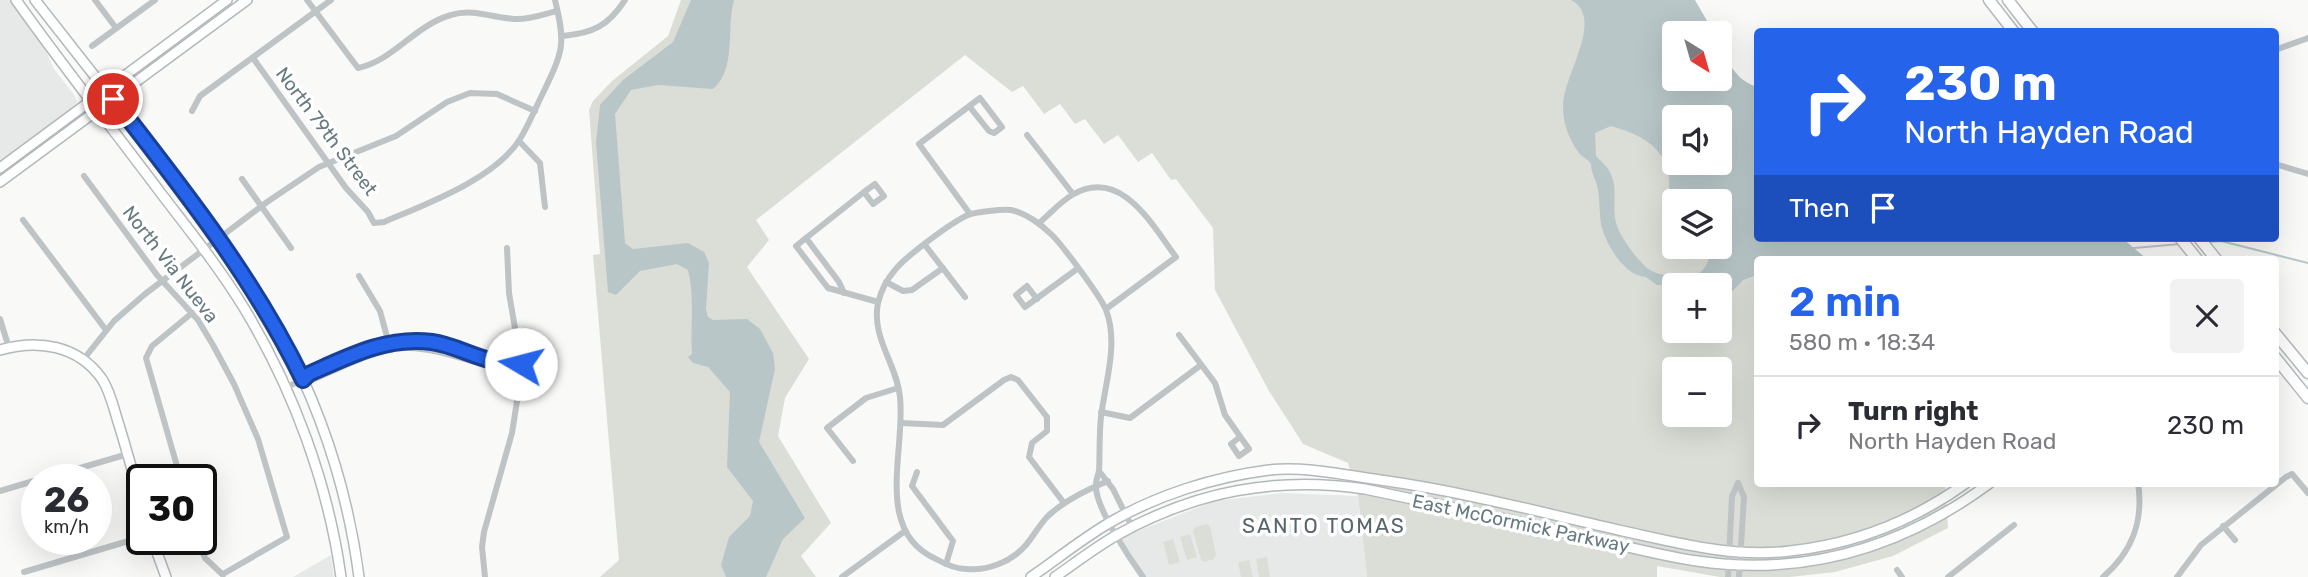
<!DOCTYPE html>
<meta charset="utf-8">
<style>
:root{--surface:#fff;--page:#f2f2f3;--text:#2b2b33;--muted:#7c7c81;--line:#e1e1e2;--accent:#2563eb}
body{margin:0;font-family:Rubik,sans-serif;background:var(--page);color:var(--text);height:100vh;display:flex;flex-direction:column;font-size:26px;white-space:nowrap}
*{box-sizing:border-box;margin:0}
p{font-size:23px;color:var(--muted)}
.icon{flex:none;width:38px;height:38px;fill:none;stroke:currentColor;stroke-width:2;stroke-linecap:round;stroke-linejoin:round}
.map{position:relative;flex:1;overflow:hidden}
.side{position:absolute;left:1754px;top:256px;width:525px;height:231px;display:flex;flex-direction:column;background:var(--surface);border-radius:7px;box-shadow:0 7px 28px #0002}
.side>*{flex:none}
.banner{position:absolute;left:1754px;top:28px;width:525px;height:214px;border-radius:7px;box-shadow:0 7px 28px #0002;background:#2563eb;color:#fff;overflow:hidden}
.needle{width:46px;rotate:143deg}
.controls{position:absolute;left:1662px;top:21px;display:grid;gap:14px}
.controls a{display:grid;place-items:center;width:70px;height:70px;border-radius:7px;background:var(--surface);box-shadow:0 7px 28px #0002;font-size:35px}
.speed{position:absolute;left:21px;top:464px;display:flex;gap:14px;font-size:35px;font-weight:700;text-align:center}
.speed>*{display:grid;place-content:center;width:91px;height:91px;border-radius:50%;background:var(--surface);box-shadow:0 7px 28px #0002;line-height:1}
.speed small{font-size:18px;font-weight:400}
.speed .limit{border:4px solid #111;border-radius:10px;background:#fff;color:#111}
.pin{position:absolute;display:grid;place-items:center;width:60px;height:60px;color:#fff;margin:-30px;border:4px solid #fff;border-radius:50%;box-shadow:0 2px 7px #0007}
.me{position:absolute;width:77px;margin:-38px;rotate:278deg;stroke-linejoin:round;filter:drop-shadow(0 0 5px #0008)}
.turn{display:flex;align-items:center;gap:24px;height:147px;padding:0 35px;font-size:32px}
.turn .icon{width:91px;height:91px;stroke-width:2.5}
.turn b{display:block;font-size:49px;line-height:60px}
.then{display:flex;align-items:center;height:66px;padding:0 35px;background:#0003;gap:14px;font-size:26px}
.round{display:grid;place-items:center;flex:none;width:74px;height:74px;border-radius:7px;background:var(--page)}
.head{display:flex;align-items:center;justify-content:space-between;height:119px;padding:0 35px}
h1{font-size:42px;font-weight:600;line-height:52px;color:var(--accent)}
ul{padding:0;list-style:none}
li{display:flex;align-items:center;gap:21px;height:98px;padding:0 35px;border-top:2px solid var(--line)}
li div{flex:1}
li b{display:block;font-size:26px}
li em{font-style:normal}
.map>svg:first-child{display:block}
</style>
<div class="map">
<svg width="2308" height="577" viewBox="0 0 2308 577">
<rect width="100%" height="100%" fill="#f9f9f8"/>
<g fill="#e7e9e8">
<path d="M0 0H10L46 51 54 69 75 96 77 102 73 108 0 163Z"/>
<path d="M1282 493 1358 496 1367 577H1144L1120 538 1214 501Z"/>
<path d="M331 555 334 577H293Z"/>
</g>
<g fill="#dbded7" fill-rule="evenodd">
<path d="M681 0H1652L1675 163V247H1720L1757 272V483H1945L1948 528 1893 556 1835 572 1790 577H1720L1657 566V577H1367L1358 496 1348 463 1303 444 1269 391 1215 290 1213 228 1176 179 1171 180 1152 153 1138 162 1118 135 1104 144 1085 119 1075 124 1060 104 1044 114 1023 86 1012 92 965 55 756 220 769 240 747 267 809 359 785 398 778 436 831 523 801 556 816 577H600L619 560 593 255 600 254 589 110 593 101 612 81 668 36ZM1675 285H1720V331H1675ZM1675 369H1720V415H1675Z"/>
<path d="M1207 524 1210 526 1216 555 1214 559 1204 562 1201 560 1193 531 1195 527Z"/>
<path d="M1190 534 1197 557 1187 560 1180 537Z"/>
<path d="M1173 539 1180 562 1169 565 1163 542Z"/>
<path d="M1267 557 1270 577H1259L1256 559Z"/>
<path d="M1249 560 1253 577H1241L1238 562Z"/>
</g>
<g fill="#b8c6c8" fill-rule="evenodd">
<path d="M691 0H734C726 27 737 69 713 89L658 85 631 90 615 114 625 243 633 249 688 243 704 252 709 263 706 309 708 317 713 320 747 319 760 329 773 353 775 369 759 442 805 518 783 539 766 577H726L721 565 729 537 750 516 753 501 727 467 730 392 708 367 693 363 688 357 692 354C690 327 695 297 688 270L677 264 640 271 616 295 608 292 596 142 600 105 623 80 673 42Z"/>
<path d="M1571 0H1695L1714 33H1675V79H1720V46C1730 65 1736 80 1757 87V238H2122L2147 259H1757V275L1743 280 1730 294 1732 317 1728 316 1720 303V285H1657L1646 277C1624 276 1605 243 1601 224 1599 212 1600 201 1598 190 1597 180 1591 174 1591 164 1588 159 1582 157 1579 153 1569 139 1563 124 1563 107 1562 77 1606 18 1571 0ZM1675 117H1720V163H1675ZM1611 126C1639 134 1666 146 1669 179 1670 194 1666 205 1675 218V201H1720V247H1706C1712 258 1707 267 1698 274 1684 279 1662 277 1650 270 1640 264 1621 238 1617 226 1611 210 1618 193 1612 177 1609 167 1602 163 1596 156L1595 133Z"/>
</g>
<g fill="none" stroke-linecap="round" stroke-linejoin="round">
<g stroke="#b8c6c8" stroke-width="2">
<path d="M2207 242 2221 241 2308 263"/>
<path d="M2134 248 2180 244"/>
</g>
<defs>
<g id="secondary">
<path d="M16 0C62 65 112 128 160 192 189 230 219 267 244 308 293 389 328 483 341 577"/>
<path d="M35 0C80 57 125 114 170 172 209 225 249 277 281 335 321 409 348 493 359 577"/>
<path d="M0 168 227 0"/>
<path d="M0 182 247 0"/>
<path d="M0 350C38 339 78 345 102 379 111 393 114 410 119 425 127 451 134 477 142 504"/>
<path d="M152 539 166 577"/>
<path d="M1031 577C1057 559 1082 539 1109 523 1157 495 1214 477 1269 470 1306 466 1344 475 1380 480 1461 491 1543 513 1623 531 1678 543 1734 558 1790 551 1856 544 1913 521 1966 483"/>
<path d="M1055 577C1075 563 1096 547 1117 535 1196 491 1276 476 1365 489 1436 504 1507 519 1577 535 1617 544 1657 555 1697 561 1806 577 1902 548 1990 483"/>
</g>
<g id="primary">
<path d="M1989 0 2014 32"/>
<path d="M2008 0 2033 32"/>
<path d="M2180 238 2197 259"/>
<path d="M2199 238 2216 259"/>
<path d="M2275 333 2308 373"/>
<path d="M2275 357 2308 398"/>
</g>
</defs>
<use href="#secondary" stroke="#b1b9bb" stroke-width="12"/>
<use href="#primary" stroke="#b4babd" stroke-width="13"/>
<g stroke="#bec4c6" stroke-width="6">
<path d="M95 0 116 28"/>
<path d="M307 0 358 68C393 61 415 25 451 15 473 8 493 18 515 19 529 20 544 14 557 11"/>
<path d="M563 36C593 33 608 26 625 0"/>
<path d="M92 46 155 0"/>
<path d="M2275 50 2308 38"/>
<path d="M253 58 346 188 368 212 374 223 384 222C426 204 495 179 520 139 529 124 536 107 544 91 563 51 566 44 555 0"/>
<path d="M969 106 989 131 994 133 1002 127 980 98 919 144 970 214"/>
<path d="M192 111 200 96 331 0"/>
<path d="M1027 135 1073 194"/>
<path d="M519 141 540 163 545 207"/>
<path d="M2275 164 2308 174"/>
<path d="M84 176 157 275 198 320 213 345 234 384 258 439 287 537 223 574"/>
<path d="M242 179 291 248"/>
<path d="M864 192 873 204 884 196 875 184 864 192 796 246 828 288 878 302"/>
<path d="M23 220 106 330"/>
<path d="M1039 223C1050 214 1060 202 1072 195 1121 166 1152 225 1176 257L1106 309"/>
<path d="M806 238 839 282 844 293"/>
<path d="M925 245 965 297"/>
<path d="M359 276 380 311 389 344"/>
<path d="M886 282 903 291 912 290 943 268"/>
<path d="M1037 299 1027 286 1016 295 1025 307 1077 269"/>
<path d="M0 319 9 348"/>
<path d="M1179 335 1215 383 1225 415 1249 449 1239 456 1231 444 1240 437"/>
<path d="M83 360 114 321 145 294 267 202 319 167 396 136 447 102 470 93 497 94 535 111"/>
<path d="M303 380H312C341 368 372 350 404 348 436 346 485 368 520 373"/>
<path d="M286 387 303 380 309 374C349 356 388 336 432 342 454 345 473 357 494 361 503 363 512 363 521 364"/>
<path d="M1101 412 1130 418 1201 365"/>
<path d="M901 423 943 425 1004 380 1011 377 1018 380 1047 417V431L1032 443 1029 457 1064 503"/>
<path d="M853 461 827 428 866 398 898 388"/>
<path d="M1099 471 1113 489 1132 527"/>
<path d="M917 472 912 486 953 541 946 564"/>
<path d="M39 480 128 454"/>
<path d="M181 480 146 358 152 346 192 313"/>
<path d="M1108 481C1086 490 1065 500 1048 516 1039 525 1033 537 1025 546 1011 562 987 571 966 569 956 569 945 564 936 559 873 531 906 450 900 397 897 364 871 338 878 303 881 291 887 279 895 270 906 256 952 222 968 215 975 212 1003 209 1011 210 1026 213 1042 225 1052 235 1063 246 1101 297 1106 310 1119 343 1105 383 1101 417 1099 435 1100 453 1099 471 1098 476 1095 481 1096 487 1096 508 1130 559 1143 577"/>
<path d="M1738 483 1744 497 1739 577"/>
<path d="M0 491 37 480"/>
<path d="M2223 526 2235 540"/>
<path d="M197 539 205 558 223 575"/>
<path d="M1897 570 1902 577"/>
<path d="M24 572 142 537"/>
<path d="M485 577 482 547 484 532 512 433 520 382 521 364 509 293 507 248"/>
<path d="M842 577 905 531"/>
<path d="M1728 577 1732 496 1738 483"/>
<path d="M1948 577 2014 525"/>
<path d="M2103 577C2132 552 2144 522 2138 483"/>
<path d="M2177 577 2201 545 2286 477 2292 474 2308 493"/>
</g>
<use href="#secondary" stroke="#fff" stroke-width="9"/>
<use href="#primary" stroke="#fff" stroke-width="10"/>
</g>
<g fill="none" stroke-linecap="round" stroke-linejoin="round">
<defs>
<path id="route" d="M113 99C183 189 253 277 303 380L309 374C349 356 388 336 432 342 454 345 473 357 494 361 503 363 512 363 521 364"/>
</defs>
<use href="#route" stroke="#184099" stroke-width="18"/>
<use href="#route" stroke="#2563eb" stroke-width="12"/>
</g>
<g text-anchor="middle" stroke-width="7" stroke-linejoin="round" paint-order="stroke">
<g font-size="19" fill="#667a80" stroke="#fff">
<text transform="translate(327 131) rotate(53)" y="7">North 79th Street</text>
<text transform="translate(171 264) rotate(52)" y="7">North Via Nueva</text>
<text transform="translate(1521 523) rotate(12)" y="7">East McCormick Parkway</text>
</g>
<g font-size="21" letter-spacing="2" fill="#58666c" stroke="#fff">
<text x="1324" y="533">SANTO TOMAS</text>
</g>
</g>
</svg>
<div class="controls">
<a><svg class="needle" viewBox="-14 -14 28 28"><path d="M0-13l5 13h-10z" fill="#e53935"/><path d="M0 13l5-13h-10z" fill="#7c7c81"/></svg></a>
<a><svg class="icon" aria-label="sound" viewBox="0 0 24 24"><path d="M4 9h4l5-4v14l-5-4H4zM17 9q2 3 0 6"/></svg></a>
<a><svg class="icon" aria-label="layers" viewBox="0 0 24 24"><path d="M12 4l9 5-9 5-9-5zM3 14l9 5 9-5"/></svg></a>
<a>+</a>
<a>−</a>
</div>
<div class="speed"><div>26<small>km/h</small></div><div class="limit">30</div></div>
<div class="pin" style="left:113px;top:99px;background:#d93025"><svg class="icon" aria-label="arrive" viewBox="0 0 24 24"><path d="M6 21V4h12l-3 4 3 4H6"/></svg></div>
<svg class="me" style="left:521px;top:364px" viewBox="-20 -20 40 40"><circle r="19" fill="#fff"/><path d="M0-13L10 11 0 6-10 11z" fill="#2563eb"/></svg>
<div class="banner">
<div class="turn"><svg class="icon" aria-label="right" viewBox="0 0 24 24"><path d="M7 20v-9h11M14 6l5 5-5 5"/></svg><div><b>230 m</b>North Hayden Road</div></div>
<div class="then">Then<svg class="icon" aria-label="arrive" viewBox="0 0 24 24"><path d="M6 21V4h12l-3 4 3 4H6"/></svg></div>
</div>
<section class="side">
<div class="head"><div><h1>2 min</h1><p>580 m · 18:34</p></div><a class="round"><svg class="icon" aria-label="close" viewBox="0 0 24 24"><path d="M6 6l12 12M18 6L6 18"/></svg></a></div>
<ul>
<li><svg class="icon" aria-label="right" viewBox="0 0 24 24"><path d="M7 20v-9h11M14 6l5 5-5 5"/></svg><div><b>Turn right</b><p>North Hayden Road</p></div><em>230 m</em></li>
</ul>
</section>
</div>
